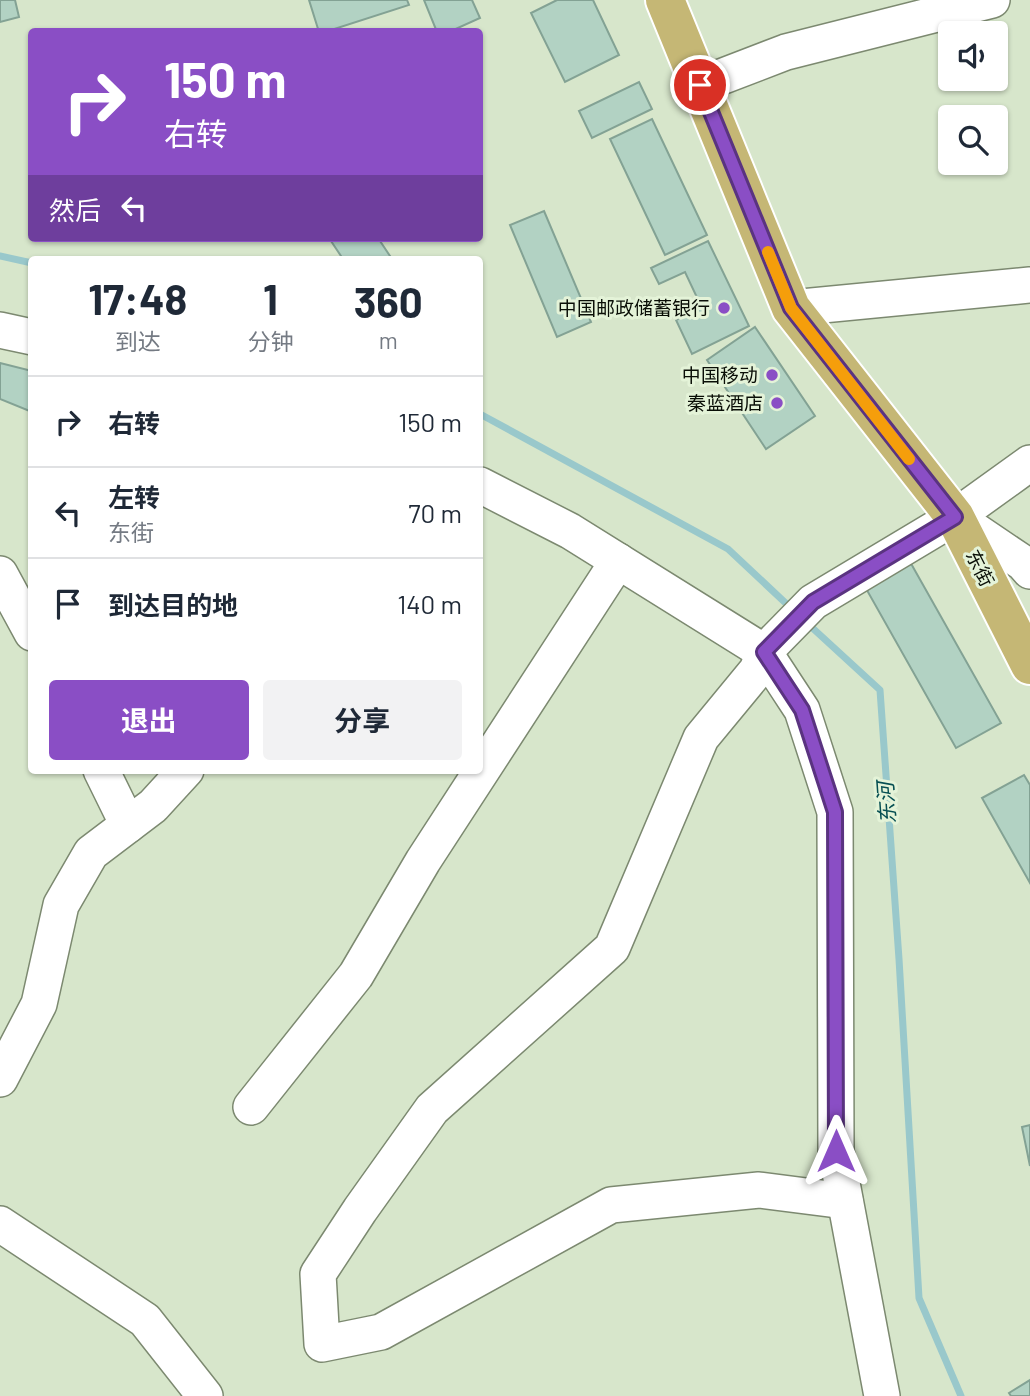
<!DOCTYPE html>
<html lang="zh">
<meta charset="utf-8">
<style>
:root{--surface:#fff;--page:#f2f2f3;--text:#1f2937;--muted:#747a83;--line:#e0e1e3;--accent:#8a4ec5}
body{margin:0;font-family:Barlow,"Noto Sans SC",sans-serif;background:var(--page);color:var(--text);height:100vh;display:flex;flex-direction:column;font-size:26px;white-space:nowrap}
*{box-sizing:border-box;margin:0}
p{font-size:23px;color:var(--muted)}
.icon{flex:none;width:38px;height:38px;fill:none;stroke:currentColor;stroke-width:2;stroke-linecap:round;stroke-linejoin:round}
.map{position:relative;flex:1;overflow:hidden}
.sheet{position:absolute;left:28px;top:256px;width:455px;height:518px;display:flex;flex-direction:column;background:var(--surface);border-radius:7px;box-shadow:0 2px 5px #0004}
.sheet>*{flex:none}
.hud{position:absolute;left:28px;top:28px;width:455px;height:214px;border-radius:7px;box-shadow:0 2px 5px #0004;background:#8a4ec5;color:#fff;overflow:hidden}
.tools{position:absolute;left:938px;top:21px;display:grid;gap:14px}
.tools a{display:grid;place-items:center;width:70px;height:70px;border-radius:7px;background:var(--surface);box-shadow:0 2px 5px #0004;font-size:35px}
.pin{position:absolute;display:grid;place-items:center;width:60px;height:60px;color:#fff;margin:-30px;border:4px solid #fff;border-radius:50%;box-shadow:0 2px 7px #0007}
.me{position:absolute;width:77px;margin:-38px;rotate:0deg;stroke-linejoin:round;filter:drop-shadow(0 0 5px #0008)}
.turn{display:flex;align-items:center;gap:24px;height:147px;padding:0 21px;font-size:32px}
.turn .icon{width:91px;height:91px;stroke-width:2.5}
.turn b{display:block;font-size:49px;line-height:60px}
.then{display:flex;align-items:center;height:66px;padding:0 21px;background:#0003;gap:14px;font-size:26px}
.eta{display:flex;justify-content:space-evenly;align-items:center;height:119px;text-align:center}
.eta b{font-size:42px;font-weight:700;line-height:49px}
.action{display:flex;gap:14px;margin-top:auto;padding:14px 21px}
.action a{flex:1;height:80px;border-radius:7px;background:var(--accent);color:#fff;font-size:28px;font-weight:700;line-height:80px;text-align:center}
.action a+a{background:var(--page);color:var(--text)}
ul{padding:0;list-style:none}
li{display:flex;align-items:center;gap:21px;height:91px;padding:0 21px;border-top:2px solid var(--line)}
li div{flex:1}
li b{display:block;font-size:26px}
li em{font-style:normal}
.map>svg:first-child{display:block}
</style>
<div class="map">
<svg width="1030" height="1396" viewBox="0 0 1030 1396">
<rect width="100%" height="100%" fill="#d7e6cb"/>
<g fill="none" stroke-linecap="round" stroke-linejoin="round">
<g stroke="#99c8cb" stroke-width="7">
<path d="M0 256 32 263"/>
<path d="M480 414 728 549 793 610"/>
<path d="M807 623 880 690 899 959 919 1298 961 1396"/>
</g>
</g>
<g fill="#b2d2c3" stroke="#83a294" stroke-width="2">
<path d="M0 0H15L19 17 0 22Z"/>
<path d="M309 0H407L409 5 325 32H319Z"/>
<path d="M424 0H472L480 18 449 32H437Z"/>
<path d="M557 0H593L619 55 565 82 531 13Z"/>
<path d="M639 82 652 109 592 138 579 111Z"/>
<path d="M652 119 707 235 665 255 610 139Z"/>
<path d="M544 211 591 322 557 337 510 225Z"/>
<path d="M329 238H378L392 259H343Z"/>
<path d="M708 241 749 326 692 354 676 320 702 308 685 272 659 284 651 268Z"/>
<path d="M755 327 815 416 766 449 707 360Z"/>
<path d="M0 363 32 371V412L0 399Z"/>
<path d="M909 560 1001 723 956 748 864 585Z"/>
<path d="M1024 775 1030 785V883L982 798Z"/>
<path d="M1030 1125V1166L1022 1127Z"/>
<path d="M1030 1380V1396H1011L1009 1393Z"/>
</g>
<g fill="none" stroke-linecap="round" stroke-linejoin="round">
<defs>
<g id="minor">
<path d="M700 85 786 52 992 0"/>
<path d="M791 308 1030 285"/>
<path d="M0 330 32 337"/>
<path d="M480 485 570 531 764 652 802 710 835 812 836 1151 882 1396"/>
<path d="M955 517 1023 563 1030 571"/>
<path d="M0 574 32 633"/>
<path d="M101 770 128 825"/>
<path d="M0 1079 39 1004 61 905 91 853 153 806 186 770"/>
<path d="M251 1107 356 975 423 861 618 561"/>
<path d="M845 1201 759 1190 611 1205 381 1332 322 1344 318 1274 360 1210 432 1109 612 948 701 738 757 670 764 652 813 602 955 517 1030 463"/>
<path d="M0 1224 145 1320 205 1396"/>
</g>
<path id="major" d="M665 0 791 308 955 517 1030 665"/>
</defs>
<use href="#minor" stroke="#7c8970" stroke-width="38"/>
<use href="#major" stroke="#fff" stroke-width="42"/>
<use href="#minor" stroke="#fff" stroke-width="35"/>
<use href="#major" stroke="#c5b775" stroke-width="38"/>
</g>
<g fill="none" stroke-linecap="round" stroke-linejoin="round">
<defs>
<path id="route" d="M700 85 791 308 955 517 813 602 764 652 802 710 835 812 836 1151"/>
</defs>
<use href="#route" stroke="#5a3380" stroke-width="18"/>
<use href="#route" stroke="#8a4ec5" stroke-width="12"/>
<path stroke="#f59e0b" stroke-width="12" d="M768 252 791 308 909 459"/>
</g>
<g fill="#8a4ec5" stroke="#e4f3d8" stroke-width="2.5">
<circle cx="724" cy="308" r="7"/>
<circle cx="772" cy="375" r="7"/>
<circle cx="777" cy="403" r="7"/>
</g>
<g text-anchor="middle" stroke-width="6" stroke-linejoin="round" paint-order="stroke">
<g font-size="19" fill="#090e06" stroke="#e4f3d8" text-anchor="end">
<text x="710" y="315">中国邮政储蓄银行</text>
<text x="758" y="382">中国移动</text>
<text x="763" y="410">秦蓝酒店</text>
</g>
<g font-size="19" fill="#090e06" stroke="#e4f3d8">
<text transform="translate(980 568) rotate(63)" y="7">东街</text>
</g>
<g font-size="21" font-style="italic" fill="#064f52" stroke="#e4f3d8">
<text transform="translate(887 803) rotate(-94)" y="7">东河</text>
</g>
</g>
</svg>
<div class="tools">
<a><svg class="icon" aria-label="sound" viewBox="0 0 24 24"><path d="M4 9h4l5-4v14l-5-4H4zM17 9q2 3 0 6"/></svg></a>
<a><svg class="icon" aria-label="search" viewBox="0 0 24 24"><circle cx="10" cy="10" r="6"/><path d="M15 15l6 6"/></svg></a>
</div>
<div class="pin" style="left:700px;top:85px;background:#d93025"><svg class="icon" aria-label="arrive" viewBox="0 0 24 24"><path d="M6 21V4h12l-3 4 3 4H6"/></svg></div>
<svg class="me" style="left:836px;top:1151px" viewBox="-20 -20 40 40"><path d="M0-17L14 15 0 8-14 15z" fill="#8a4ec5" stroke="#fff" stroke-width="4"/></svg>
<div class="hud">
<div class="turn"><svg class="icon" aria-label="right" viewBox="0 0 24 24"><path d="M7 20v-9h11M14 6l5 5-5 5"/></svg><div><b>150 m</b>右转</div></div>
<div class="then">然后<svg class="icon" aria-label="left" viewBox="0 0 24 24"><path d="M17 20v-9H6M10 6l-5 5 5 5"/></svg></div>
</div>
<section class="sheet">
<div class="eta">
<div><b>17:48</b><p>到达</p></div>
<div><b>1</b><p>分钟</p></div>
<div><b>360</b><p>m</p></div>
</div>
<ul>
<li><svg class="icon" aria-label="right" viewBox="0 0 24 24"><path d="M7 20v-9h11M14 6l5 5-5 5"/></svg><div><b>右转</b></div><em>150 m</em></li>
<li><svg class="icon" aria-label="left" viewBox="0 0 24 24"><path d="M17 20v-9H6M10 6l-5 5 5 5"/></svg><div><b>左转</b><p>东街</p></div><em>70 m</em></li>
<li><svg class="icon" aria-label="arrive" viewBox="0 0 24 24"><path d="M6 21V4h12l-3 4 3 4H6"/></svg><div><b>到达目的地</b></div><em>140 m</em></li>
</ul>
<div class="action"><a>退出</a><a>分享</a></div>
</section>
</div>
